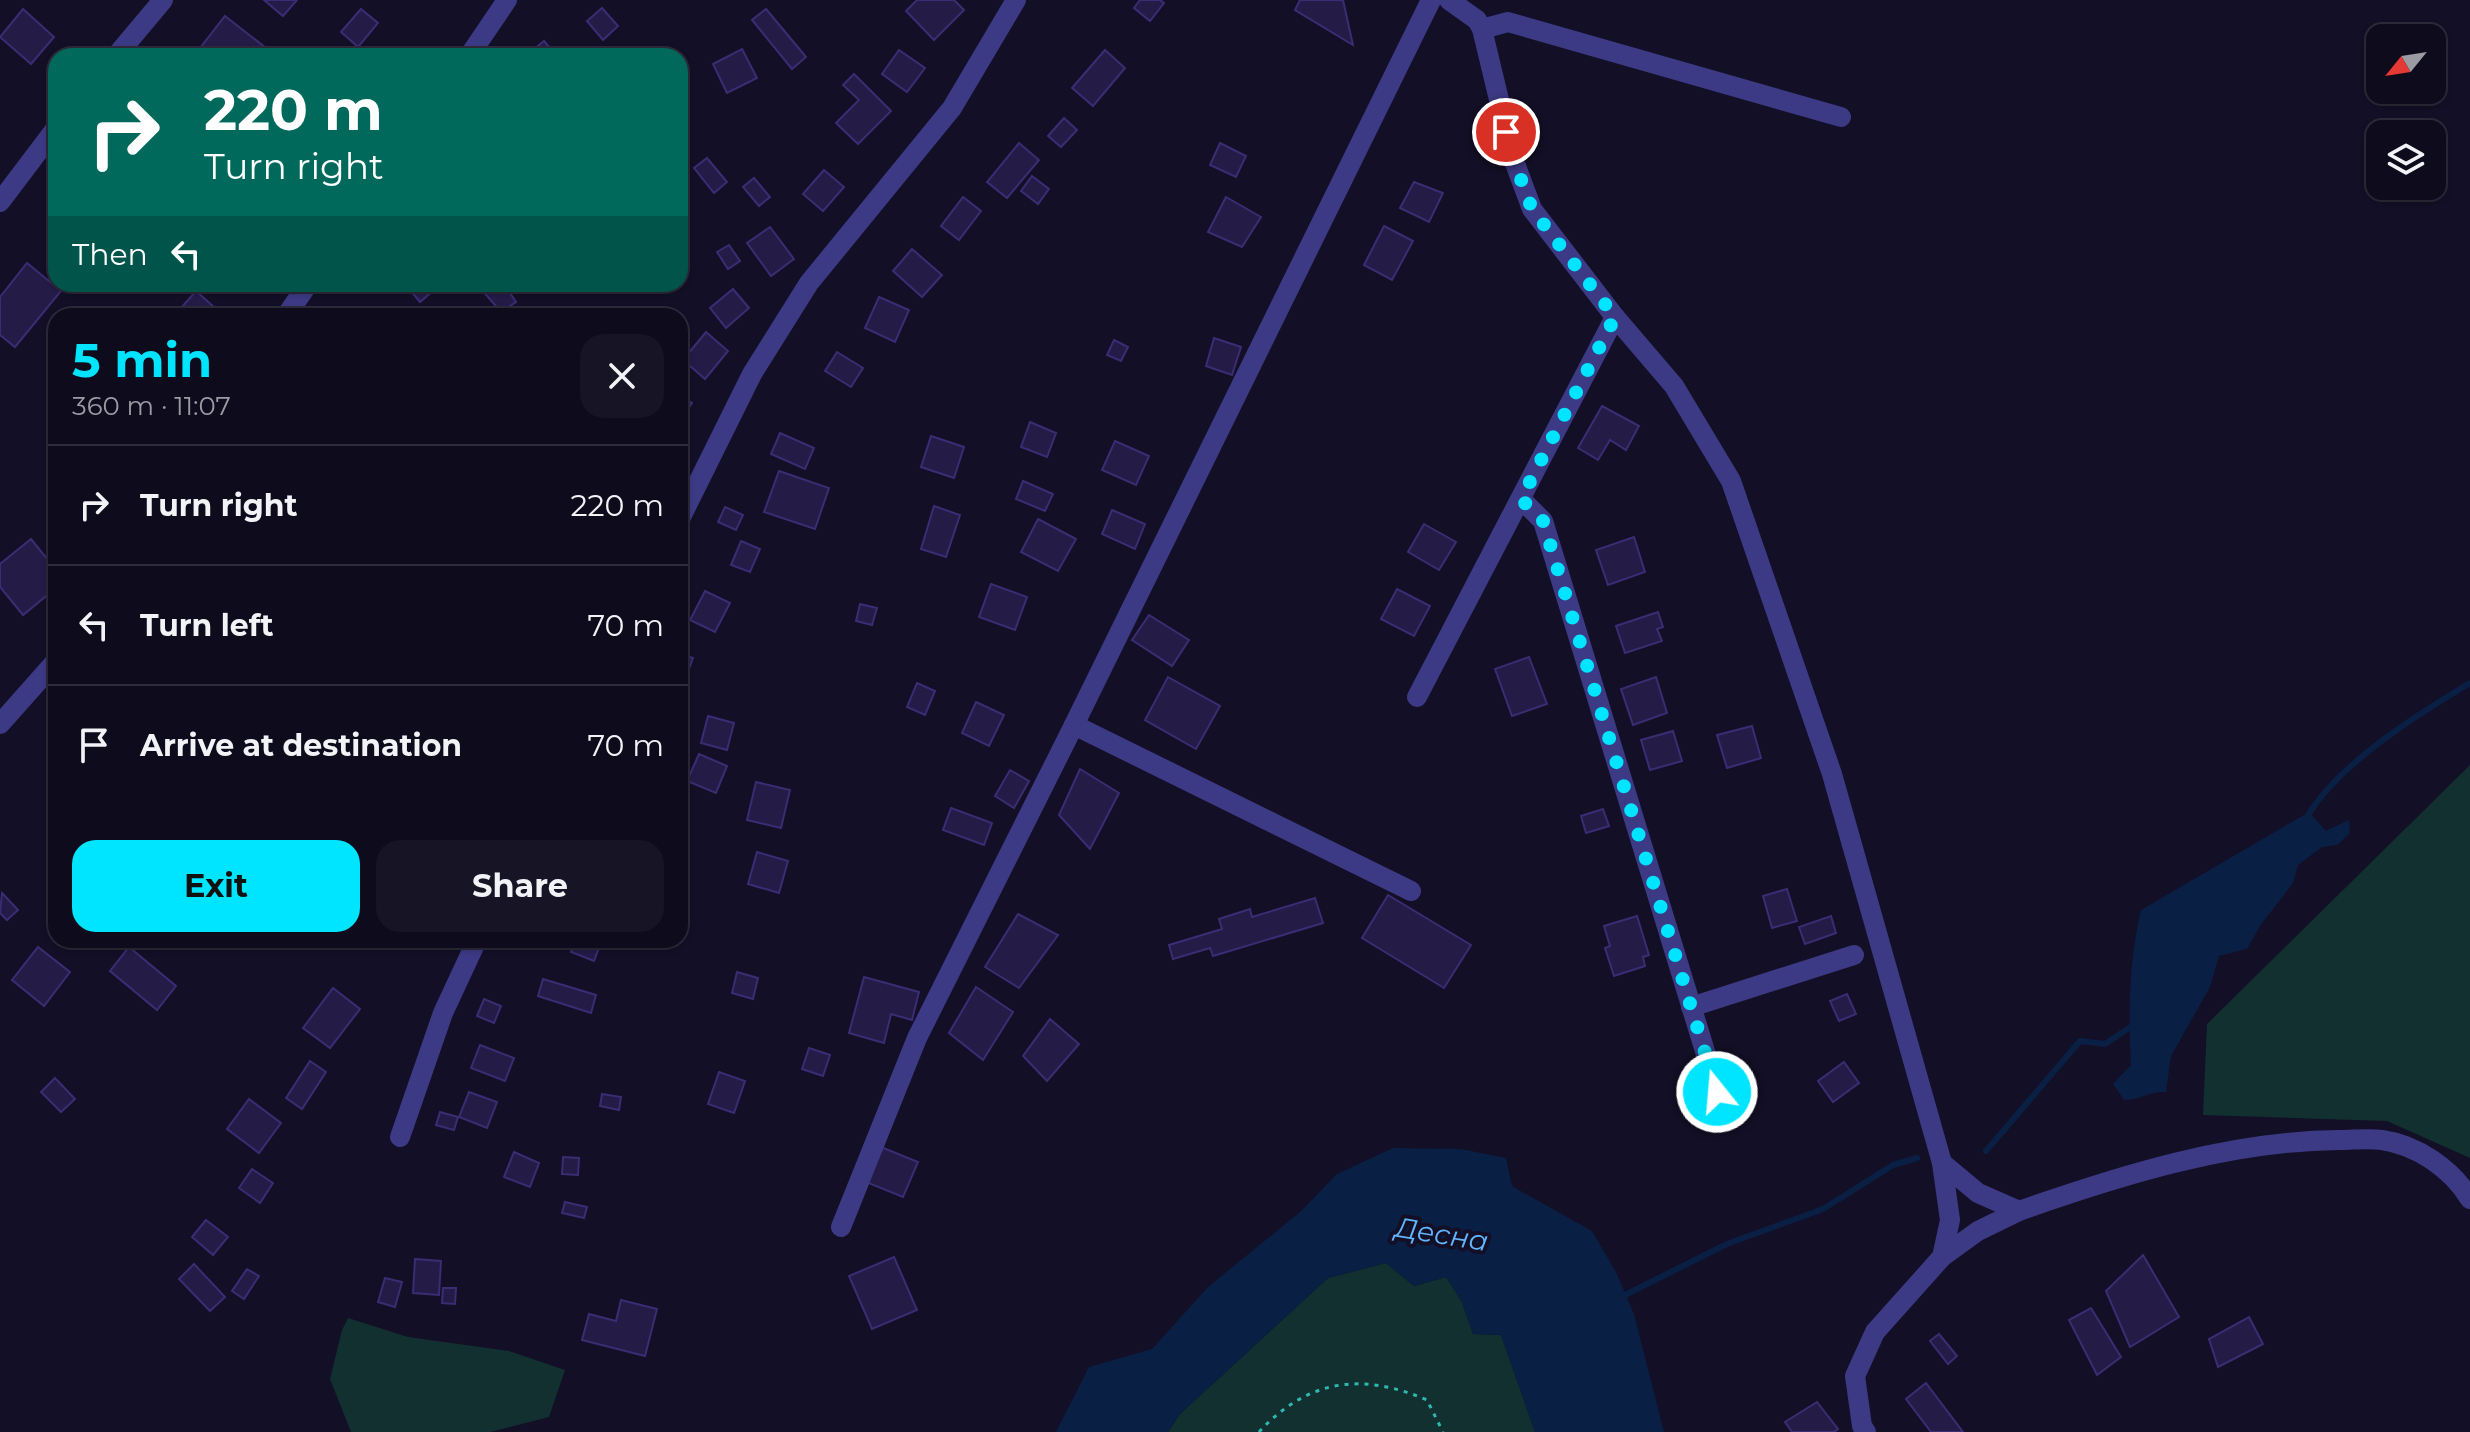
<!DOCTYPE html>
<meta charset="utf-8">
<style>
:root{--surface:#0e0b1c;--page:#171425;--text:#f1f3f6;--muted:#9b9ba3;--line:#2e2b3b;--accent:#00e5ff}
body{margin:0;font-family:Montserrat,sans-serif;background:var(--page);color:var(--text);height:100vh;display:flex;flex-direction:column;font-size:30px;white-space:nowrap}
*{box-sizing:border-box;margin:0}
p{font-size:26px;color:var(--muted)}
.icon{flex:none;width:44px;height:44px;fill:none;stroke:currentColor;stroke-width:2;stroke-linecap:round;stroke-linejoin:round}
.map{position:relative;flex:1;overflow:hidden}
.side{position:absolute;left:48px;top:308px;width:640px;height:640px;display:flex;flex-direction:column;background:var(--surface);border-radius:24px;box-shadow:0 2px 6px #0004,0 0 0 2px var(--line)}
.side>*{flex:none}
.banner{position:absolute;left:48px;top:48px;width:640px;height:244px;border-radius:24px;box-shadow:0 2px 6px #0004,0 0 0 2px var(--line);background:#00695c;color:#fff;overflow:hidden}
.needle{width:52px;rotate:240deg}
.buttons{position:absolute;left:2366px;top:24px;display:grid;gap:16px}
.buttons a{display:grid;place-items:center;width:80px;height:80px;border-radius:16px;background:var(--surface);box-shadow:0 2px 6px #0004,0 0 0 2px var(--line);font-size:40px}
.pin{position:absolute;display:grid;place-items:center;width:68px;height:68px;color:#fff;margin:-34px;border:4px solid #fff;border-radius:50%;box-shadow:0 2px 8px #0007}
.me{position:absolute;width:88px;margin:-44px;rotate:343deg;stroke-linejoin:round;filter:drop-shadow(0 0 6px #0008)}
.turn{display:flex;align-items:center;gap:28px;height:168px;padding:0 24px;font-size:36px}
.turn .icon{width:104px;height:104px;stroke-width:2.5}
.turn b{display:block;font-size:56px;line-height:68px}
.then{display:flex;align-items:center;height:76px;padding:0 24px;background:#0003;gap:16px;font-size:30px}
.round{display:grid;place-items:center;flex:none;width:84px;height:84px;border-radius:24px;background:var(--page)}
.overview{display:flex;align-items:center;justify-content:space-between;height:136px;padding:0 24px}
h1{font-size:48px;font-weight:700;line-height:60px;color:var(--accent)}
.primary-button{display:flex;gap:16px;margin-top:auto;padding:16px 24px}
.primary-button a{flex:1;height:92px;border-radius:24px;background:var(--accent);color:#111;font-size:32px;font-weight:700;line-height:92px;text-align:center}
.primary-button a+a{background:var(--page);color:var(--text)}
ul{padding:0;list-style:none}
li{display:flex;align-items:center;gap:24px;height:120px;padding:0 24px;border-top:2px solid var(--line)}
li div{flex:1}
li b{display:block;font-size:30px}
li em{font-style:normal}
.map>svg:first-child{display:block}
</style>
<div class="map">
<svg width="2470" height="1432" viewBox="0 0 2470 1432">
<rect width="100%" height="100%" fill="#130f26"/>
<g fill="#12302f">
<path d="M2470 765V1158L2387 1121 2203 1115 2207 1024Z"/>
<path d="M1386 1263 1414 1286 1446 1277 1462 1302 1473 1334 1501 1335 1535 1432H1168L1180 1414 1328 1278Z"/>
<path d="M348 1318 408 1337 509 1351 565 1370 549 1417 490 1432H351L330 1379 342 1330Z"/>
</g>
<g fill="#0a1f44">
<path d="M2309 812 2326 831 2349 820 2350 833 2337 845 2322 847 2298 865 2293 883 2260 926 2247 949 2219 956 2210 987 2171 1056 2166 1092C2150 1091 2140 1100 2124 1100L2113 1084 2131 1065C2128 1014 2129 960 2141 910Z"/>
<path d="M1393 1148 1461 1149 1506 1158 1512 1186 1592 1231 1616 1272 1634 1314 1664 1432H1535L1501 1335 1473 1334 1462 1302 1446 1277 1414 1286 1386 1263 1328 1278 1180 1414 1168 1432H1056L1089 1367 1152 1349 1208 1287 1300 1212 1337 1174Z"/>
</g>
<g fill="none" stroke-linecap="round" stroke-linejoin="round">
<g stroke="#0a1f44" stroke-width="6">
<path d="M2307 817C2338 764 2418 714 2470 683"/>
<path d="M1986 1151 2080 1041 2105 1044 2135 1024"/>
<path d="M1621 1297 1727 1244 1823 1209 1893 1165 1917 1158"/>
</g>
</g>
<g fill="#241b47" stroke="#3b2d73" stroke-width="2">
<path d="M264 0H297L283 16Z"/>
<path d="M917 0H954L964 10 934 40 906 11Z"/>
<path d="M1140 0H1160L1164 3 1150 21 1134 8Z"/>
<path d="M1300 0H1343L1353 45 1295 10Z"/>
<path d="M602 8 618 26 603 40 587 21Z"/>
<path d="M23 9 54 37 31 64 0 37Z"/>
<path d="M361 9 378 23 358 47 341 32Z"/>
<path d="M766 9 806 57 792 69 752 20Z"/>
<path d="M225 16 266 48 260 56H243L232 47 225 56H211L200 48Z"/>
<path d="M544 41 557 56H526Z"/>
<path d="M742 49 757 78 727 93 713 64Z"/>
<path d="M899 50 925 68 907 92 882 74Z"/>
<path d="M1105 50 1125 68 1093 106 1072 88Z"/>
<path d="M854 74 891 111 858 144 836 123 859 100 843 85Z"/>
<path d="M1064 118 1077 130 1061 147 1048 136Z"/>
<path d="M1019 143 1039 160 1007 198 987 182Z"/>
<path d="M1220 143 1246 156 1236 177 1210 165Z"/>
<path d="M707 158 727 182 714 193 694 168Z"/>
<path d="M824 170 844 187 823 211 803 194Z"/>
<path d="M1032 176 1049 189 1038 204 1021 191Z"/>
<path d="M754 178 770 197 759 206 743 187Z"/>
<path d="M1414 182 1443 193 1429 222 1400 208Z"/>
<path d="M963 197 981 211 959 240 941 226Z"/>
<path d="M1226 197 1261 217 1242 247 1208 232Z"/>
<path d="M1384 226 1413 241 1392 280 1364 265Z"/>
<path d="M770 227 794 259 771 276 747 243Z"/>
<path d="M729 245 740 261 728 269 717 252Z"/>
<path d="M912 249 942 275 922 297 893 271Z"/>
<path d="M27 263 61 291 15 347 0 335V297Z"/>
<path d="M405 284H441L420 302Z"/>
<path d="M486 284H504L516 302 501 312 480 288Z"/>
<path d="M733 289 749 308 726 328 710 308Z"/>
<path d="M196 291 224 316H174Z"/>
<path d="M879 297 909 310 895 342 865 328Z"/>
<path d="M706 332 728 351 705 379 683 360Z"/>
<path d="M1214 338 1241 347 1232 375 1206 366Z"/>
<path d="M1114 340 1128 347 1121 361 1107 355Z"/>
<path d="M837 352 863 368 851 387 825 371Z"/>
<path d="M680 395 692 403 680 421Z"/>
<path d="M1602 406 1639 426 1626 450 1610 440 1598 460 1578 448Z"/>
<path d="M1030 422 1056 433 1047 457 1021 447Z"/>
<path d="M780 433 814 448 805 469 771 454Z"/>
<path d="M931 436 964 447 954 478 921 467Z"/>
<path d="M1115 441 1149 456 1136 485 1102 470Z"/>
<path d="M779 471 829 488 815 529 764 512Z"/>
<path d="M1023 481 1053 494 1045 511 1016 499Z"/>
<path d="M934 506 960 515 946 557 921 549Z"/>
<path d="M725 507 743 515 736 530 718 522Z"/>
<path d="M1112 510 1145 524 1135 549 1102 534Z"/>
<path d="M1038 519 1076 539 1058 571 1021 552Z"/>
<path d="M1424 524 1456 542 1439 570 1408 552Z"/>
<path d="M1634 537 1645 572 1608 585 1596 550Z"/>
<path d="M31 539 56 570V588L23 615 0 587V564Z"/>
<path d="M741 541 760 549 750 572 731 565Z"/>
<path d="M991 584 1027 597 1015 630 979 617Z"/>
<path d="M1397 589 1430 606 1414 636 1381 619Z"/>
<path d="M705 591 730 603 715 632 690 620Z"/>
<path d="M860 604 877 608 872 625 856 621Z"/>
<path d="M1658 612 1663 627 1657 629 1662 641 1625 653 1616 626Z"/>
<path d="M1149 615 1189 640 1172 666 1132 640Z"/>
<path d="M680 654 693 658 685 680 680 678Z"/>
<path d="M1529 657 1547 704 1512 716 1495 669Z"/>
<path d="M1168 677 1220 706 1196 749 1145 720Z"/>
<path d="M1656 677 1667 713 1633 725 1621 689Z"/>
<path d="M917 683 935 691 925 715 907 707Z"/>
<path d="M976 702 1004 715 989 746 962 733Z"/>
<path d="M708 716 734 723 727 750 701 743Z"/>
<path d="M1752 726 1761 758 1727 768 1717 735Z"/>
<path d="M1673 731 1682 761 1650 770 1641 740Z"/>
<path d="M699 754 727 766 716 793 687 781Z"/>
<path d="M1080 769 1119 793 1090 849 1059 815Z"/>
<path d="M1010 770 1029 781 1014 808 995 796Z"/>
<path d="M756 782 790 790 781 828 747 820Z"/>
<path d="M951 808 992 823 984 845 943 830Z"/>
<path d="M1603 809 1609 826 1586 833 1581 816Z"/>
<path d="M757 852 788 861 779 893 748 884Z"/>
<path d="M1787 889 1797 921 1772 928 1763 896Z"/>
<path d="M2 893 18 910 7 920 0 913Z"/>
<path d="M1388 895 1471 945 1444 988 1362 938Z"/>
<path d="M1315 898 1323 923 1213 956 1210 948 1173 959 1169 945 1222 929 1219 919 1250 909 1252 917Z"/>
<path d="M1018 914 1058 935 1019 988 985 967Z"/>
<path d="M1637 916 1649 955 1643 957 1645 966 1614 976 1605 948 1610 946 1604 926Z"/>
<path d="M1831 916 1836 933 1805 944 1799 927Z"/>
<path d="M575 940H602L594 961 571 952Z"/>
<path d="M38 947 70 972 44 1006 12 980Z"/>
<path d="M129 947 176 986 157 1010 110 971Z"/>
<path d="M737 972 758 978 753 999 732 993Z"/>
<path d="M864 977 919 992 912 1020 891 1014 884 1043 849 1033Z"/>
<path d="M543 979 596 995 591 1013 538 996Z"/>
<path d="M976 987 1013 1012 983 1060 949 1033Z"/>
<path d="M333 988 360 1009 330 1048 303 1028Z"/>
<path d="M1847 994 1856 1014 1839 1021 1830 1001Z"/>
<path d="M484 999 501 1006 494 1023 477 1016Z"/>
<path d="M1050 1019 1079 1044 1047 1081 1023 1056Z"/>
<path d="M480 1045 514 1058 505 1081 471 1068Z"/>
<path d="M809 1048 830 1055 823 1076 802 1069Z"/>
<path d="M310 1061 326 1072 302 1109 286 1098Z"/>
<path d="M1844 1062 1859 1083 1833 1102 1818 1081Z"/>
<path d="M719 1072 745 1081 734 1113 708 1104Z"/>
<path d="M55 1078 75 1099 61 1112 41 1092Z"/>
<path d="M469 1092 497 1102 487 1128 459 1117Z"/>
<path d="M602 1094 621 1097 619 1110 600 1106Z"/>
<path d="M249 1099 281 1123 259 1153 227 1129Z"/>
<path d="M440 1112 458 1117 454 1130 436 1125Z"/>
<path d="M881 1147 918 1162 903 1197 866 1182Z"/>
<path d="M514 1152 539 1163 530 1187 504 1177Z"/>
<path d="M563 1157 579 1158 578 1175 562 1174Z"/>
<path d="M252 1169 273 1183 260 1203 239 1188Z"/>
<path d="M565 1202 587 1207 584 1218 562 1213Z"/>
<path d="M206 1220 228 1237 213 1255 192 1237Z"/>
<path d="M2143 1255 2179 1317 2130 1347 2106 1291Z"/>
<path d="M894 1257 917 1310 872 1329 849 1276Z"/>
<path d="M415 1259 441 1261 439 1295 413 1293Z"/>
<path d="M194 1264 225 1297 210 1311 179 1279Z"/>
<path d="M247 1269 259 1276 244 1299 232 1291Z"/>
<path d="M385 1278 402 1282 395 1307 378 1302Z"/>
<path d="M443 1288H456L455 1304 442 1303Z"/>
<path d="M621 1300 657 1309 645 1356 582 1340 589 1314 616 1321Z"/>
<path d="M2091 1308 2121 1357 2097 1375 2069 1320Z"/>
<path d="M2249 1317 2263 1344 2218 1367 2209 1339Z"/>
<path d="M1939 1334 1957 1356 1948 1364 1930 1341Z"/>
<path d="M1926 1383 1963 1432H1931L1906 1399Z"/>
<path d="M1817 1402 1838 1429 1834 1432H1792L1785 1422Z"/>
</g>
<g fill="none" stroke-linecap="round" stroke-linejoin="round">
<path stroke="#2fb8b0" stroke-width="3" stroke-dasharray="4 6" stroke-linecap="butt" d="M1259 1432C1308 1379 1362 1372 1427 1400L1443 1432"/>
<g stroke="#3d3a85" stroke-width="20">
<path d="M1449 0 1477 20 1482 29 1513 158 1532 209 1615 317 1674 386 1731 481 1832 774 1942 1163 1950 1220 1942 1257"/>
<path d="M1482 29 1508 22 1841 117"/>
<path d="M116 56 163 0"/>
<path d="M469 56 507 0"/>
<path d="M0 202 56 128"/>
<path d="M286 316 308 284"/>
<path d="M1521 499 1543 521 1726 1120"/>
<path d="M680 519 752 374 809 283 952 108 1016 0"/>
<path d="M1417 697 1615 317"/>
<path d="M0 724 56 661"/>
<path d="M1411 891 1074 725 1431 0"/>
<path d="M1691 1007 1854 955"/>
<path d="M400 1137 443 1013 477 940"/>
<path d="M1942 1163 1978 1193 2019 1211C2121 1175 2231 1141 2339 1140 2353 1140 2368 1138 2382 1140 2417 1145 2452 1169 2470 1199"/>
<path d="M841 1227 917 1038 1074 725"/>
<path d="M1866 1432 1862 1426 1855 1376 1875 1332 1942 1257 1978 1231 2019 1211"/>
</g>
</g>
<g fill="none" stroke-linecap="round" stroke-linejoin="round">
<path stroke="#00e5ff" stroke-width="14" stroke-dasharray="0 25.2" d="M1506 132 1513 158 1532 209 1615 317 1521 499 1543 521 1717 1092"/>
</g>
<g text-anchor="middle" stroke-width="8" stroke-linejoin="round" paint-order="stroke">
<g font-size="28" font-style="italic" fill="#62b6ff" stroke="#130f26">
<text transform="translate(1442 1234) rotate(9)" y="10">Десна</text>
</g>
</g>
</svg>
<div class="buttons">
<a><svg class="needle" viewBox="-14 -14 28 28"><path d="M0-13l5 13h-10z" fill="#e53935"/><path d="M0 13l5-13h-10z" fill="#9b9ba3"/></svg></a>
<a><svg class="icon" aria-label="layers" viewBox="0 0 24 24"><path d="M12 4l9 5-9 5-9-5zM3 14l9 5 9-5"/></svg></a>
</div>
<div class="pin" style="left:1506px;top:132px;background:#d93025"><svg class="icon" aria-label="arrive" viewBox="0 0 24 24"><path d="M6 21V4h12l-3 4 3 4H6"/></svg></div>
<svg class="me" style="left:1717px;top:1092px" viewBox="-20 -20 40 40"><circle r="17" fill="#00e5ff" stroke="#fff" stroke-width="3"/><path d="M0-11L8 9 0 5-8 9z" fill="#fff"/></svg>
<div class="banner">
<div class="turn"><svg class="icon" aria-label="right" viewBox="0 0 24 24"><path d="M7 20v-9h11M14 6l5 5-5 5"/></svg><div><b>220 m</b>Turn right</div></div>
<div class="then">Then<svg class="icon" aria-label="left" viewBox="0 0 24 24"><path d="M17 20v-9H6M10 6l-5 5 5 5"/></svg></div>
</div>
<section class="side">
<div class="overview"><div><h1>5 min</h1><p>360 m · 11:07</p></div><a class="round"><svg class="icon" aria-label="close" viewBox="0 0 24 24"><path d="M6 6l12 12M18 6L6 18"/></svg></a></div>
<ul>
<li><svg class="icon" aria-label="right" viewBox="0 0 24 24"><path d="M7 20v-9h11M14 6l5 5-5 5"/></svg><div><b>Turn right</b></div><em>220 m</em></li>
<li><svg class="icon" aria-label="left" viewBox="0 0 24 24"><path d="M17 20v-9H6M10 6l-5 5 5 5"/></svg><div><b>Turn left</b></div><em>70 m</em></li>
<li><svg class="icon" aria-label="arrive" viewBox="0 0 24 24"><path d="M6 21V4h12l-3 4 3 4H6"/></svg><div><b>Arrive at destination</b></div><em>70 m</em></li>
</ul>
<div class="primary-button"><a>Exit</a><a>Share</a></div>
</section>
</div>
